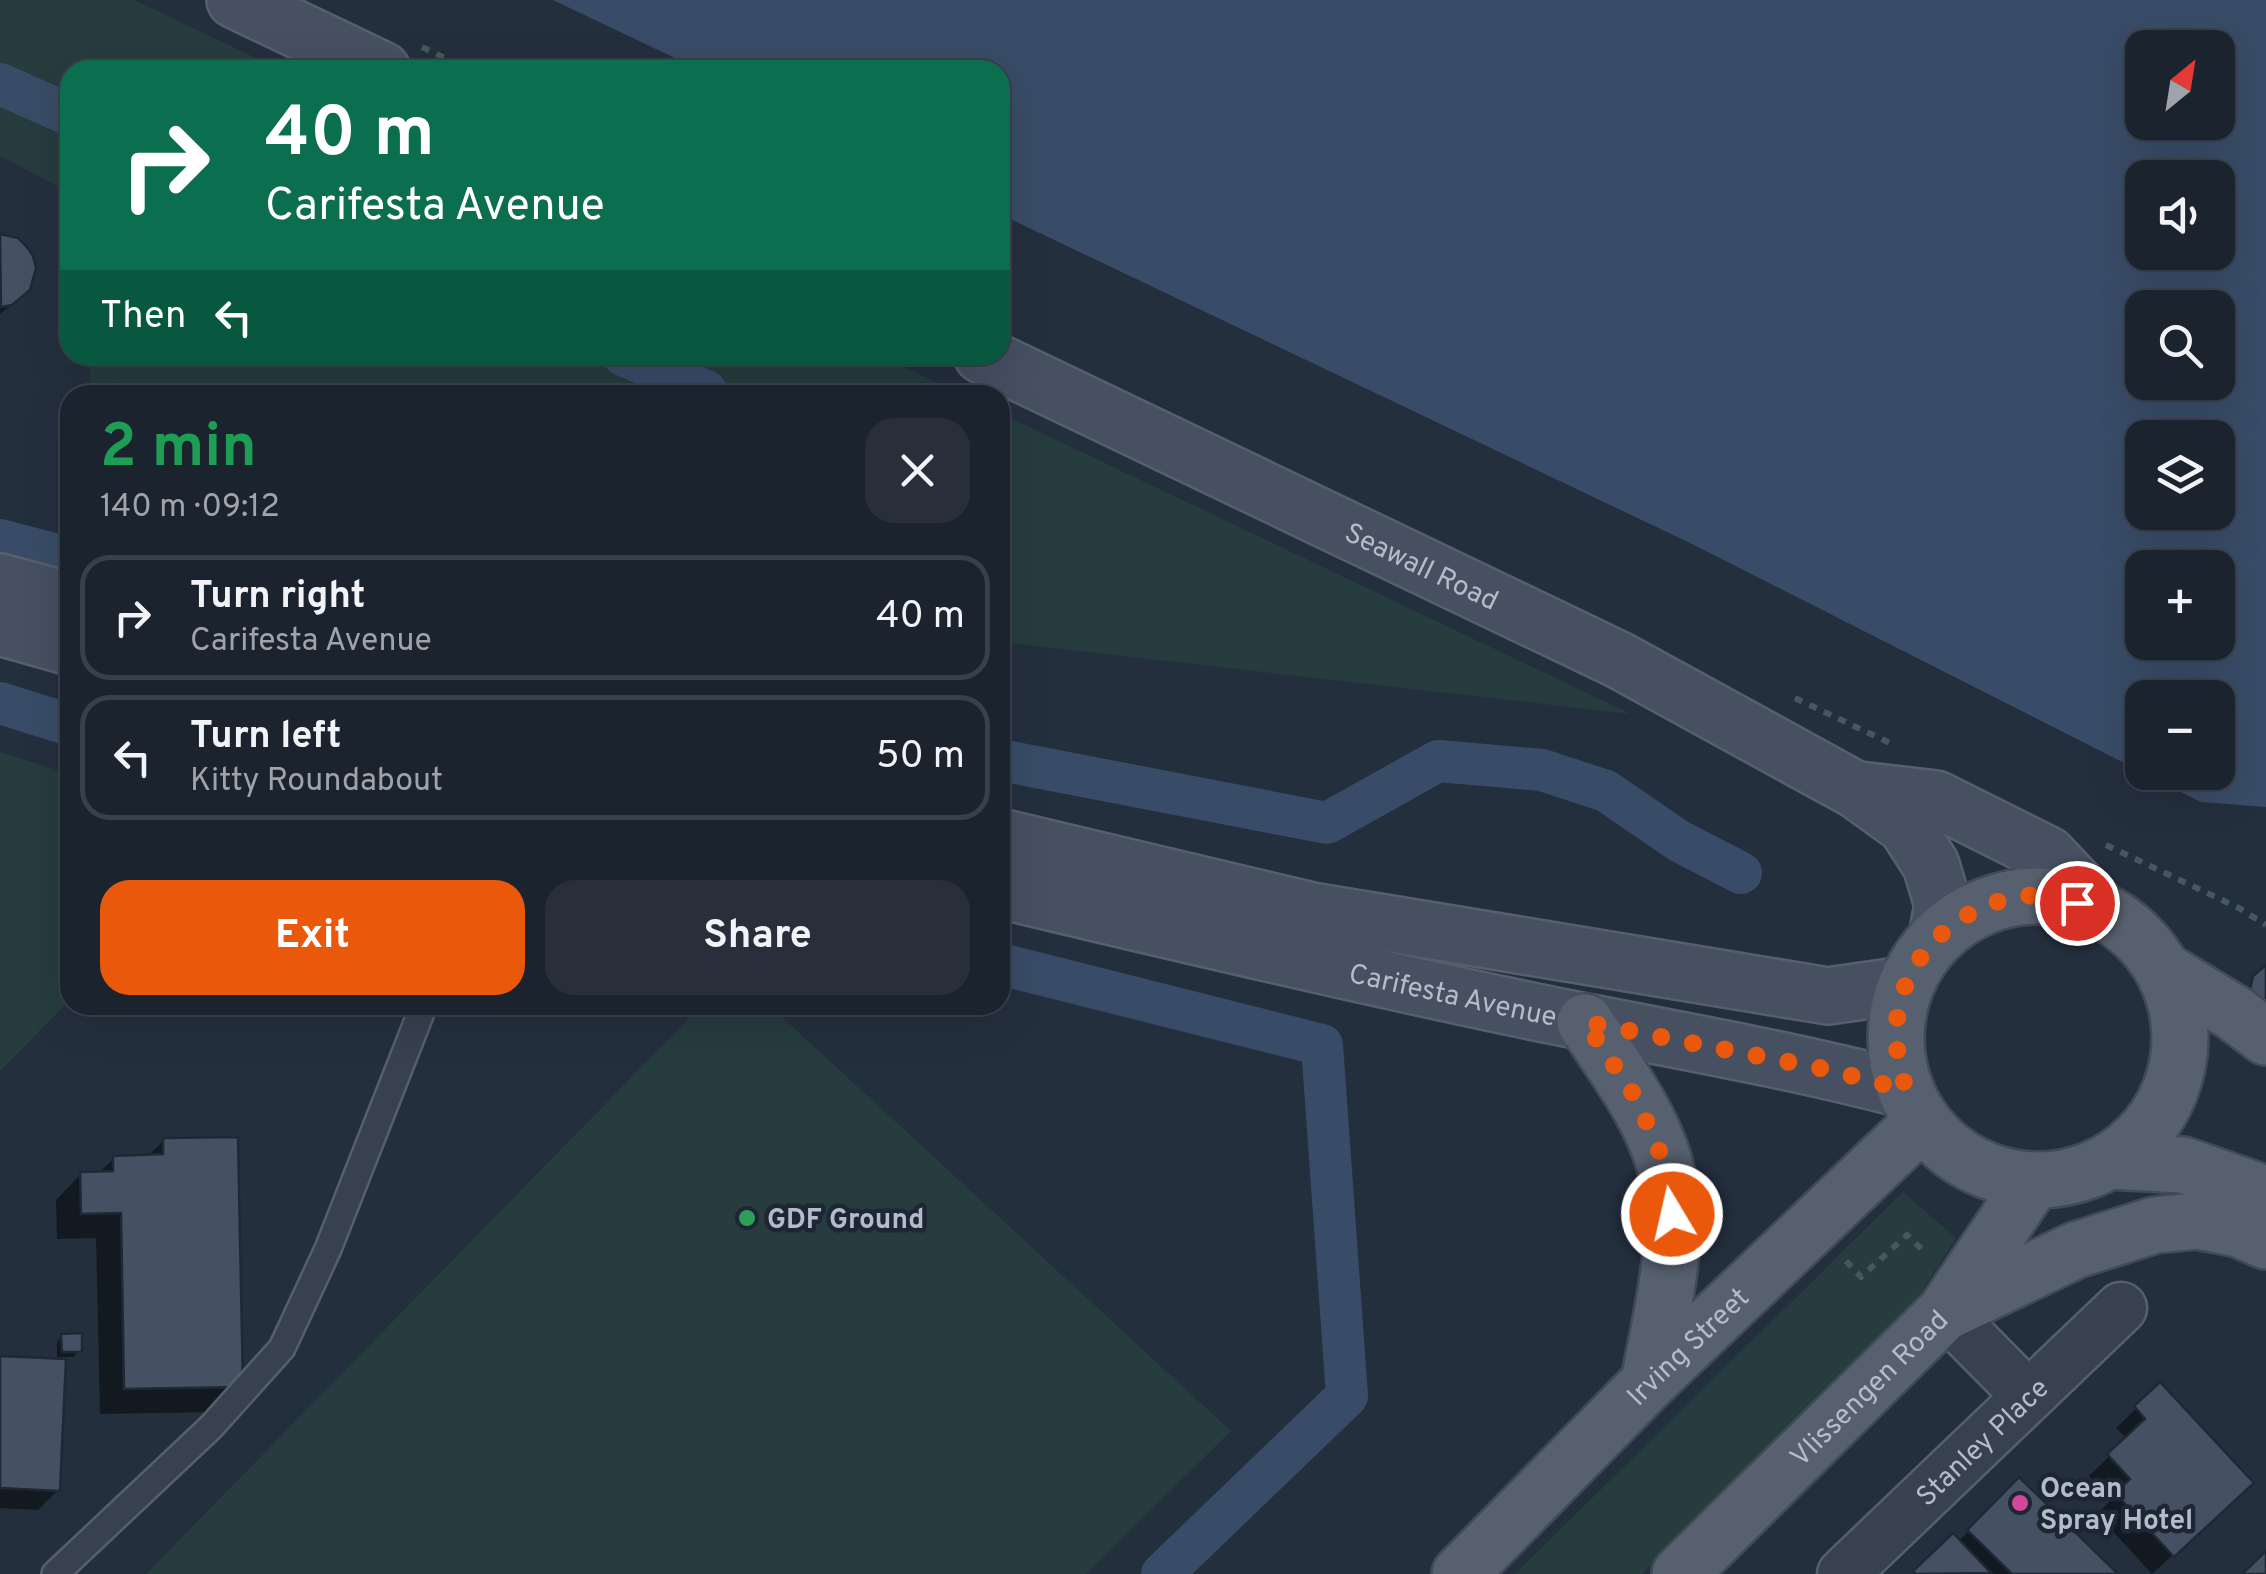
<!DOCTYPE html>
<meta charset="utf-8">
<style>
:root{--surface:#1b232e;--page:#282f3a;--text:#f1f3f6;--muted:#a0a4aa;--line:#39404a;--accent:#ea580c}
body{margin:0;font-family:Overpass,sans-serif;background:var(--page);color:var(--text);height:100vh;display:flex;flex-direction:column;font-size:38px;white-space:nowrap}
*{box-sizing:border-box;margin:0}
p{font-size:32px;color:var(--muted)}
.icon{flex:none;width:55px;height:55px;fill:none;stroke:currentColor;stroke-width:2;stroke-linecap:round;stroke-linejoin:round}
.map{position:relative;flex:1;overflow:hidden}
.side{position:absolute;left:60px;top:385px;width:950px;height:630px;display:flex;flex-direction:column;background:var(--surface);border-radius:30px;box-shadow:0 10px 40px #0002,0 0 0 2px var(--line)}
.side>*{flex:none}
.top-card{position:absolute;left:60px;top:60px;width:950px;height:305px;border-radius:30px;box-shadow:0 10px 40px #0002,0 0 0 2px var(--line);background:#0b6e4f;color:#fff;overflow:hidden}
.needle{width:65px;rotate:30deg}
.fabs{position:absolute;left:2125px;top:30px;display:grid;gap:20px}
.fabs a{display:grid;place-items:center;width:110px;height:110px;border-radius:20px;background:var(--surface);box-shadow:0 10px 40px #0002,0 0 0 2px var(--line);font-size:50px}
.pin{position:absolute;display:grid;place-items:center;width:85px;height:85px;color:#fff;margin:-42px;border:5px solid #fff;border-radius:50%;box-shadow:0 2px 10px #0007}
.me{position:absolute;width:110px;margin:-55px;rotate:351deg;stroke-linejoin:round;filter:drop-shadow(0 0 8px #0008)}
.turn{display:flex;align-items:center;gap:35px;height:210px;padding:0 40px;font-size:45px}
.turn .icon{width:130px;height:130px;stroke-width:2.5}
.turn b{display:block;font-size:70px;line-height:85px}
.then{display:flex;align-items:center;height:95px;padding:0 40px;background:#0003;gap:20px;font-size:38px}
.round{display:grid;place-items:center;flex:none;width:105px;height:105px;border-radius:30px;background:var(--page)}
.head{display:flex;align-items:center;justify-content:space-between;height:170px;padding:0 40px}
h1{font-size:60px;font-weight:700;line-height:75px;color:#1e9e55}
.primary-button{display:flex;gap:20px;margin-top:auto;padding:20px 40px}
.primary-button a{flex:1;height:115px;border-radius:30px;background:var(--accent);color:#fff;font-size:40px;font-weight:700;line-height:115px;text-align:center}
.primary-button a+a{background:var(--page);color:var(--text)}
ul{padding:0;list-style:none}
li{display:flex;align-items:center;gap:30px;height:125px;margin:0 20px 15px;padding:0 20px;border:5px solid var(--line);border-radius:30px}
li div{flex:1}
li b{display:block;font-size:38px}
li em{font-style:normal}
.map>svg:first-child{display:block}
</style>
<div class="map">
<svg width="2266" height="1574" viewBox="0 0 2266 1574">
<rect width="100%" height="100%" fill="#242f3e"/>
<g fill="#263c3f">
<path d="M0 0H134L281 70H70V193L0 156Z"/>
<path d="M88 355H879L963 395H93Z"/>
<path d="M1000 413 1631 714 1000 642Z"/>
<path d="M0 752 70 774V1000L0 1071Z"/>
<path d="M702 1005H769L1231 1431 1086 1574H146Z"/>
<path d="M1903 1192 1956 1238 1911 1308 1642 1574H1515Z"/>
</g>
<path fill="#394c67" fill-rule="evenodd" d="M553 0H2266V807L2201 802 2143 773 2218 772V698H2142V772L1692 544 1000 214V70H700ZM2142 48H2218V122H2142ZM2142 178H2218V252H2142ZM2142 308H2218V382H2142ZM2142 438H2218V512H2142ZM2142 568H2218V642H2142Z"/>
<g fill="#0007">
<path d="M0 236H6L14 303 0 314Z"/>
<path d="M164 1140 241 1386 215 1412 100 1414 96 1238 57 1239 56 1200 81 1174H98L114 1158 147 1157Z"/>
<path d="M62 1336 79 1351 74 1357H57V1342Z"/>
<path d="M0 1359 58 1490 38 1510 0 1508Z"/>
<path d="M2160 1386 2231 1502 2152 1574 2097 1514 2111 1500 2089 1476 2127 1439 2116 1428Z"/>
<path d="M2019 1480 2114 1574H1914L1953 1537 1958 1542Z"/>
</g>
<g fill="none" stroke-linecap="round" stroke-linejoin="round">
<g stroke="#394c67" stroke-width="42">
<path d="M0 84 70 115"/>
<path d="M623 355 706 391 703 395"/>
<path d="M0 540 70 558"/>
<path d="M0 703 70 725"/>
<path d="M1000 760 1327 823 1438 761 1542 770 1606 791 1679 841 1741 873"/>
<path d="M1000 964 1322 1045 1347 1396 1162 1574"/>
</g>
</g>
<g fill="#455162" stroke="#1f2835" stroke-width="2.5">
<path d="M0 234 18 238 27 247 33 256 36 268 30 290 12 305 1 307Z"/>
<path d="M2266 965V1014L2249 993 2253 976Z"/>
<path d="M238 1137 243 1387 124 1389 121 1213 81 1214 80 1172 113 1171V1156L163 1154V1138Z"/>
<path d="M82 1333V1352H62L61 1334Z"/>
<path d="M0 1356 66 1359 60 1491 0 1488Z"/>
<path d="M2160 1382 2254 1483 2174 1557 2115 1493 2130 1479 2107 1454 2145 1419 2134 1406Z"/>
<path d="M2019 1477 2118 1574H2012L1967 1530Z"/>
<path d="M1953 1533 1991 1573 1916 1574 1913 1571Z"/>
<path d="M2266 1551V1574H2242Z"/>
</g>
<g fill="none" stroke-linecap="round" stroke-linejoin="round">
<defs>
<path id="lane" d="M55 1574 211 1427 282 1348 328 1249 424 1005"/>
<g id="street">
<path d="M1945 1312 2028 1396"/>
<path id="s1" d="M1843 1574 2121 1308"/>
</g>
<g id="secondary">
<path d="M235 0 382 70"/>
<path id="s2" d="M982 355 1619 660 1856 790 1906 826 1931 865 1943 905 1937 937"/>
<path d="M0 582 70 601"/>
<path d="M0 627 70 647"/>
<path d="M1859 790 1936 799 2048 855 2099 909"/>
<path d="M1000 837 1312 911 1828 996 1905 985"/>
<path id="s3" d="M1000 890C1175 932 1350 973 1526 1010 1653 1036 1781 1057 1906 1090"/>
</g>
<g id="primary">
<circle cx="2038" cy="1038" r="142"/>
<path d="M2163 970 2234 1013 2266 1037"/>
<path d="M1585 1022C1613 1065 1650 1113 1664 1162 1684 1234 1662 1310 1649 1382"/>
<path d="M2109 1161 2183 1165 2252 1189 2266 1198"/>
<path d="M1946 1312 2076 1250 2155 1225 2197 1221 2239 1229 2266 1241"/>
<path id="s4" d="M1460 1574 1649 1382 1921 1123"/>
<path id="s5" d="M1680 1574 1945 1312 2034 1180"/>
</g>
</defs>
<use href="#lane" stroke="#565f6c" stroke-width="30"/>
<use href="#street" stroke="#565f6c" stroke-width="55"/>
<use href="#secondary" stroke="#565f6c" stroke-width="60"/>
<use href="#primary" stroke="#414a57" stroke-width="60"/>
<g stroke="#44595c" stroke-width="6" stroke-dasharray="8 8" stroke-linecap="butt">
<path d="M422 47 470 70"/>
<path d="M1795 698 1892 744"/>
<path d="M2106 845 2239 908 2266 925"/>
<path d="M1846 1261 1861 1277 1907 1235 1927 1254"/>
</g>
<use href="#lane" stroke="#38414e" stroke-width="25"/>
<use href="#street" stroke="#38414e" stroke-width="50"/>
<use href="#secondary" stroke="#465061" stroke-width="55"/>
<use href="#primary" stroke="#56606e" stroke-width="55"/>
</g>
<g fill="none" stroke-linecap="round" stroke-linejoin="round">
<path stroke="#ea580c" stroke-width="18" stroke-dasharray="0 32.4" d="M1672 1214 1664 1162 1636 1098 1585 1022 1830 1070 1906 1090C1900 1067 1894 1045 1897 1021 1903 945 1980 887 2055 896 2062 897 2070 901 2077 903"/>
</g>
<circle fill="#2e9e5b" stroke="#1d2633" stroke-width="4" cx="747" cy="1218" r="10"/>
<circle fill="#d1479c" stroke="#1d2633" stroke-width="4" cx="2020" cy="1503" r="10"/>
<g text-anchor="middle" stroke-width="9" stroke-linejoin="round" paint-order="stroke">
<g font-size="28" fill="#b4bcc9" stroke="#1d2633">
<text dy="10" stroke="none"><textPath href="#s2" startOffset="488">Seawall Road</textPath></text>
<text dy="10" stroke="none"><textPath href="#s3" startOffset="465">Carifesta Avenue</textPath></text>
<text dy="10" stroke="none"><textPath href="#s4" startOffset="322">Irving Street</textPath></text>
<text dy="10" stroke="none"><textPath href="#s5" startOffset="265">Vlissengen Road</textPath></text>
<text dy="10" stroke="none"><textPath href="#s1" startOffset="192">Stanley Place</textPath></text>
</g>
<g font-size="28" font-weight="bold" fill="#b4bcc9" stroke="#1d2633" text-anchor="start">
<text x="767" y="1228">GDF Ground</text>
<text x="2040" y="1497">Ocean<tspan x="2040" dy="32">Spray Hotel</tspan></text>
</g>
</g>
</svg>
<div class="fabs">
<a><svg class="needle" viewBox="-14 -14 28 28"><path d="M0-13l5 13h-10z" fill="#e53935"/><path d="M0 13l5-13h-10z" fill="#a0a4aa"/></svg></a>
<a><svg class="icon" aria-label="sound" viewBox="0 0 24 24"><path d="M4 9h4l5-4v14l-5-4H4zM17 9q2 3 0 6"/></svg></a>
<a><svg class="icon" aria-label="search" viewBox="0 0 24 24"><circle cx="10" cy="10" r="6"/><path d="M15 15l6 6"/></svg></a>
<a><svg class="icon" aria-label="layers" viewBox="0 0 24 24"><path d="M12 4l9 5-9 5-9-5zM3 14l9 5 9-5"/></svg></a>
<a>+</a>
<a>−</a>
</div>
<div class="pin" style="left:2077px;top:903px;background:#d93025"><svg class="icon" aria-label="arrive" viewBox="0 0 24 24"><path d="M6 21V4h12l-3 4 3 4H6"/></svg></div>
<svg class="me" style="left:1672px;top:1214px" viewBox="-20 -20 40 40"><circle r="17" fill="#ea580c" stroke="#fff" stroke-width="3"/><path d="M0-11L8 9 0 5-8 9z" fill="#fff"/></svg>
<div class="top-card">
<div class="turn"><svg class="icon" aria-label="right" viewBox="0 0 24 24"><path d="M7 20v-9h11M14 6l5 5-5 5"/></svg><div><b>40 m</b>Carifesta Avenue</div></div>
<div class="then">Then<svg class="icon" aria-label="left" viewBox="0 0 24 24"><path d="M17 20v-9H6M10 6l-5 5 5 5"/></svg></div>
</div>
<section class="side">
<div class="head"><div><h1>2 min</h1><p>140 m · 09:12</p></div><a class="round"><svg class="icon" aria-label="close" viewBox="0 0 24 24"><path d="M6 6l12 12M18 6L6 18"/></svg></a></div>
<ul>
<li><svg class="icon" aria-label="right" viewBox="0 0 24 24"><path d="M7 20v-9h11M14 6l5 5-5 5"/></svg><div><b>Turn right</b><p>Carifesta Avenue</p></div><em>40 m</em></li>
<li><svg class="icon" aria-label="left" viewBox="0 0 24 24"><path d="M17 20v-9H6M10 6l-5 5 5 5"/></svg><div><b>Turn left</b><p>Kitty Roundabout</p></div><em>50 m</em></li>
</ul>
<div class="primary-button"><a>Exit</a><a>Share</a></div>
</section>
</div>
